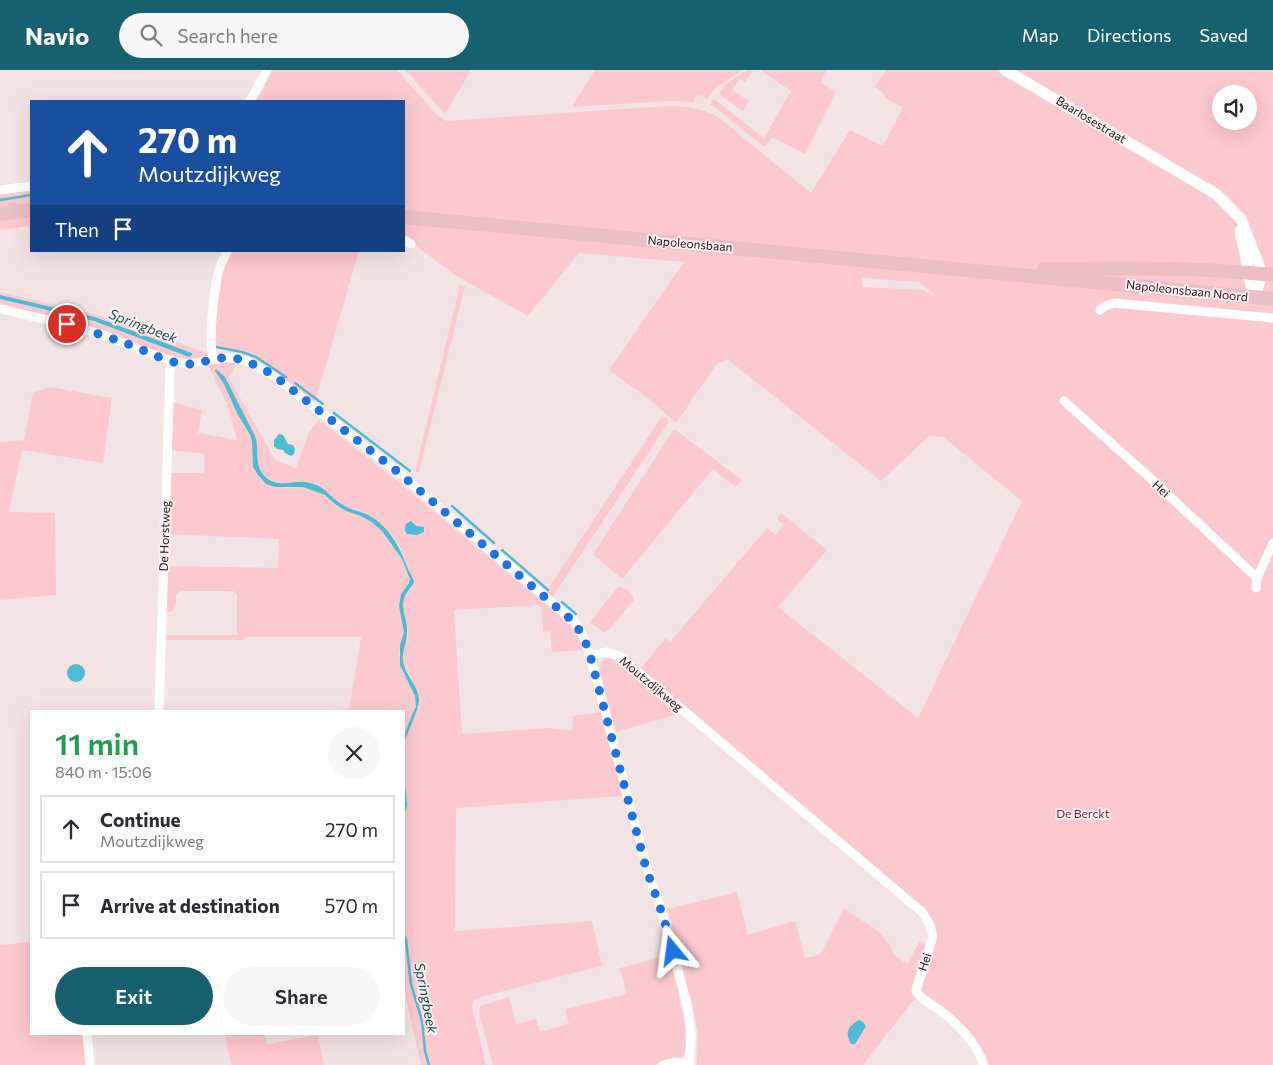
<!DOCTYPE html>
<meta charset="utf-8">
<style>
:root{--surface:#fff;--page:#f7f7f7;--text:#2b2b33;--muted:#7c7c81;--line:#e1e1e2;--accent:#17606f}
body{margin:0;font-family:Commissioner,sans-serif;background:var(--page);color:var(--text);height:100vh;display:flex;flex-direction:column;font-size:19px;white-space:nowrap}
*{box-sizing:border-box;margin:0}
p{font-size:16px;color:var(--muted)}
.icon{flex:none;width:28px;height:28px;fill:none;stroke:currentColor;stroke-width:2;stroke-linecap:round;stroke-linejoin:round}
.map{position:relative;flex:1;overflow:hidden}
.side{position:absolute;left:30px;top:640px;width:375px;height:325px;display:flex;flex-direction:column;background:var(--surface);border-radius:0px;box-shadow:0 5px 20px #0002}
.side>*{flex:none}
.guide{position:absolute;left:30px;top:30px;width:375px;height:152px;border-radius:0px;box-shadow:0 5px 20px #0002;background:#1a4fa0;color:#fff;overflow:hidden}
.controls{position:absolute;left:1212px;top:15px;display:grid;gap:10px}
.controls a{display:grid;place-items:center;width:45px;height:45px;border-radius:50%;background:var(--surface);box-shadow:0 5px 20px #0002;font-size:25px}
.pin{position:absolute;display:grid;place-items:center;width:42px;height:42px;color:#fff;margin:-21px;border:2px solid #fff;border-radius:50%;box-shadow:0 1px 5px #0007}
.me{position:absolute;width:55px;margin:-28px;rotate:344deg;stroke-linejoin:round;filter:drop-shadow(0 0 4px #0008)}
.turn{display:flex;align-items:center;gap:18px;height:105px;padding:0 25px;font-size:22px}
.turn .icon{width:65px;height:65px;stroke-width:2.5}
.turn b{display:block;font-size:35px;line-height:42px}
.then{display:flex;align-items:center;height:48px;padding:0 25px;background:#0003;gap:10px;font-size:19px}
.round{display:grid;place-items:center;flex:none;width:52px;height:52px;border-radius:26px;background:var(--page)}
.head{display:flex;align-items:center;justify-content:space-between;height:85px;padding:0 25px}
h1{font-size:30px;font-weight:600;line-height:38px;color:#1e9e55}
.primary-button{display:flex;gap:10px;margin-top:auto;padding:10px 25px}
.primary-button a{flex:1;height:58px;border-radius:30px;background:var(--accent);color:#fff;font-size:20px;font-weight:600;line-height:58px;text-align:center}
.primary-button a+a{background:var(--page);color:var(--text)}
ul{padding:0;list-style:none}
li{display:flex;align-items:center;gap:15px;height:68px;margin:0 10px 8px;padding:0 15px;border:2px solid var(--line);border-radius:0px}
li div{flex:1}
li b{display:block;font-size:19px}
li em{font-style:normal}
header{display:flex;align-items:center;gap:30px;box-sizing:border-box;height:70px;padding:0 25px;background:var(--accent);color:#fff}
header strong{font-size:24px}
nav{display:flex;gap:28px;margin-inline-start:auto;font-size:18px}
.search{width:350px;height:45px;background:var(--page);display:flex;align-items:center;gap:12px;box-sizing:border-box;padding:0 18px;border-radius:28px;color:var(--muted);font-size:19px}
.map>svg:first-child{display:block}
</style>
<header>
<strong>Navio</strong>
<div class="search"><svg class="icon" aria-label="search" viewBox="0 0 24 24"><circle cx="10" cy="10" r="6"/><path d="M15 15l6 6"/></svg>Search here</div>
<nav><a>Map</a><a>Directions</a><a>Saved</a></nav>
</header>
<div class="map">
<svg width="1273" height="995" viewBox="0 0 1273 995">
<rect width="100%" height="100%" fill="#f4e3e5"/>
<g fill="#fec8cf" fill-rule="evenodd">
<path d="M272 0H397L438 46 447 51 666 36C684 36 702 38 718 47L811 123 850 60 883 76 903 37 886 29 881 21 875 17 886 0H1273V995H987C972 953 951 947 918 921L934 869 925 850 639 600 666 568 670 572 767 458 776 465 783 455 777 448 781 443 827 480 778 537 918 648 1022 431 943 367 929 366 881 411 727 289 716 295 676 353 649 329 609 300 684 192 579 183 528 246 458 207 404 167V31H257ZM1221 24H1249V51H1221ZM862 208 919 212 936 226 923 220 862 217Z"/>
<path d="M405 0H471L445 44Z"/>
<path d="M595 0H742L714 19 707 29 700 25 696 26 693 32 670 31 572 37Z"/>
<path d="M748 0 753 1 745 12 739 9 732 20 749 31 743 41 719 24C724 13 738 5 748 0Z"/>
<path d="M760 0H826L821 13 836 22 805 84 773 67 764 77 717 39 710 35 714 29 764 68 791 21Z"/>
<path d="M31 118V137L0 140V123Z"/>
<path d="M31 146V156L0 160V150Z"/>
<path d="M229 181H359L315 332 269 297 246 284 214 277 213 265 220 203Z"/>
<path d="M460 215 465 217 419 402H415Z"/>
<path d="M0 222 94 244 207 283 206 287 186 291 0 235V229L94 251 189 287 192 283 95 247 0 225Z"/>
<path d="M221 291 236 292 232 303 228 306 275 390 296 398 309 362 319 350 391 406 562 548 575 561 585 580 552 582 550 561 543 562 541 535 454 540 462 664 549 658 572 661 573 646 601 642 622 726 456 738 455 861 592 851 602 896 481 927 473 931 472 937 486 995H421L404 920V641H349L361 567H246L243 570H165V565H237V524L233 521H181L176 524V534L173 541 166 543 167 496 278 498 279 469 168 464 170 403H204L205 384 171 380 172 332 202 340 198 363 237 370 229 338 208 295ZM215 301 225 307 255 366C261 381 253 397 268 408 281 417 291 410 305 412 328 415 328 427 343 436 350 440 360 441 368 445 384 454 399 471 405 488 406 492 407 496 408 499 411 507 413 509 412 517L408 521 404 527 403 541 408 559 407 569 402 581 403 593 413 612 419 636 416 639 415 626 399 584 404 562 399 536 401 524 409 513 410 509 402 489 382 461 373 453 361 446 346 441 335 434 326 425 303 417 285 418 258 405 253 397 252 371 250 365 237 343 224 314Z"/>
<path d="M50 317 112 328 103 393 22 380 9 442 55 443 56 525 0 530V372L24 370 33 323Z"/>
<path d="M662 346 668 349V353L552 528 546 522Z"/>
<path d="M674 359 742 410 735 417 713 399 622 509 593 484Z"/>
<path d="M618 517C626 517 632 523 634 530L608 561 603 562 590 552Z"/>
<path d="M608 588 614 590 678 644 616 662 600 601 601 591Z"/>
<path d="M737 822 748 865 795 851 805 888 816 886 822 882 844 838 879 862 890 875 893 884 907 894 920 871 926 875 912 915 916 927 863 995H697L698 962 668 839Z"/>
<path d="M31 872V964H82L86 995H0V875Z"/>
<path d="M666 886 670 888 685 953 686 981 681 988 663 991 654 995H493L479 942 480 936 509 927 516 954 536 949 540 962 569 954 565 939 627 924 620 898Z"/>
<path d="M225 964H265L267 974 318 965 324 995H231Z"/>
</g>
<g fill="#4abdd5">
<path d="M0 225 95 247 192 283V285L189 287 94 251 0 229Z"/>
<path d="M216 299 225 307 255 366C260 378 254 391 262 403 275 420 289 410 305 412 326 415 328 426 343 435 350 440 360 441 368 445 389 456 400 477 408 499 410 503 413 507 414 512 411 519 405 522 404 529 401 541 408 551 407 563 407 573 402 580 403 590 404 607 427 622 416 640L415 626 400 595V575L404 562 399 536 401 524 409 513 410 509 402 489 382 461 373 453 361 446 346 441 335 434 325 425 303 417H275L266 414 258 405 253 397 252 371 250 365 237 343 224 314 215 301Z"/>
<path d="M279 364 283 365 288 374 293 375 295 379 294 384 291 386 285 383 283 380 277 379 274 376V370Z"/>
<path d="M411 451 416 456 424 457V462L417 465 407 464 405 460 406 454Z"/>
<circle cx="76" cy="603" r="9"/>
<path d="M859 950 863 952 866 956 855 974H851C845 963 847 957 859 950Z"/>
</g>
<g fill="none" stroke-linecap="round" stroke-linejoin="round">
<g stroke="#4abdd5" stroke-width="2.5">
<path d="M0 130 31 125"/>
<path d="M216 277 242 282 256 287 286 307"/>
<path d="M295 313 323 334"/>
<path d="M334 343 410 401"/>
<path d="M452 436 494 473"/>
<path d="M502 480 548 520"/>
<path d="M562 532 576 544"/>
<path d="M404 669 416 639"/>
<path d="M404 715 406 736 404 741"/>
<path d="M404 865 406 870 411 914 422 951 425 981 429 995"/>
</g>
<g stroke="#fff" stroke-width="9">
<path d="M250 31 267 0"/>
<path d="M0 120 31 116"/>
<path d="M404 170 411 174"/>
<path d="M0 239C35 247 70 254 103 265 129 274 155 288 182 293 194 295 204 291 216 289 237 284 254 294 272 305L398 402 575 552 584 568 590 585 647 798 663 846 688 937 691 965 689 995"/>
<path d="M1100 240 1105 236 1114 233 1273 248"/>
<path d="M213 289C208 270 214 223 218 203 220 196 224 188 227 181"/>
<path d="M1064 331 1148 406 1257 508"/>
<path d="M1256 518 1257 508 1273 473"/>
<path d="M590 585 607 582 619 586 922 842 929 853 933 866 916 921C922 930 931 934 940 940 959 955 975 971 984 995"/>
<path d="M159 641 170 301 172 291"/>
<path d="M87 964 90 995"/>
<path d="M663 995 674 992 689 994"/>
</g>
<g stroke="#fff" stroke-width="11">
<path d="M1005 0 1216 124 1241 149 1255 185 1262 204 1255 227"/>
<path d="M1240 161 1246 187 1247 203 1255 227"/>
</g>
<g stroke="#ecbfc5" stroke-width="14">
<path d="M0 144 31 140"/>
<path d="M404 147 1273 229"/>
<path d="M1044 199C1120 198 1197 197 1273 205"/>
</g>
</g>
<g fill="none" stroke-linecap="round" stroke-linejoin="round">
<path stroke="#1a73e8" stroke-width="9" stroke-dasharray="0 16.2" d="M67 254C90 261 112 268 133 276 150 283 167 292 184 294 195 295 204 291 215 289 236 284 254 294 272 304L398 402 574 552 584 568 590 585 646 798 663 846 673 881"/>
</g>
<g text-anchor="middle" stroke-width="4" stroke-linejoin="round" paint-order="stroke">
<g font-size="12" fill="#1e1819" stroke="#fff1f2">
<text transform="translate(1091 50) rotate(31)" y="4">Baarlosestraat</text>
<text transform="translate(690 174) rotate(5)" y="4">Napoleonsbaan</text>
<text transform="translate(1187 221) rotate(6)" y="4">Napoleonsbaan Noord</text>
<text transform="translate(1161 419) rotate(43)" y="4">Hei</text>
<text transform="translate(165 466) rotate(-88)" y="4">De Horstweg</text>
<text transform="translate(651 614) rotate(40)" y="4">Moutzdijkweg</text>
<text transform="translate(925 892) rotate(-72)" y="4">Hei</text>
</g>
<g font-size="12" fill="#841e39" stroke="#fff1f2">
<text x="1083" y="748">De Berckt</text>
</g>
<g font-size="14" font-style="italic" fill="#1c4d57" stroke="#fff1f2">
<text transform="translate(143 256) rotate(21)" y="5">Springbeek</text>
<text transform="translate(426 928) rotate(79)" y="5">Springbeek</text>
</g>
</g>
</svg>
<div class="controls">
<a><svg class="icon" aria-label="sound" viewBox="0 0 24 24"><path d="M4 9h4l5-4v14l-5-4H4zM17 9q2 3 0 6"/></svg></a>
</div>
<div class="pin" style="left:67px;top:254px;background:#d93025"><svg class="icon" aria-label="arrive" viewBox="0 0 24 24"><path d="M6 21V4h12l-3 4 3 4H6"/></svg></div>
<svg class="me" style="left:673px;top:881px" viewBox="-20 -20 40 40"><path d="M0-17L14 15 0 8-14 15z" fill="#1a73e8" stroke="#fff" stroke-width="4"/></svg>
<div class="guide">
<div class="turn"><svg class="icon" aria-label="ahead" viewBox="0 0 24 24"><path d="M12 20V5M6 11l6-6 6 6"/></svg><div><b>270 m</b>Moutzdijkweg</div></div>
<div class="then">Then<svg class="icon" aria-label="arrive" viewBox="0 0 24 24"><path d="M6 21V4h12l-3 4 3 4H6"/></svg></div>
</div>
<section class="side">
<div class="head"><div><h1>11 min</h1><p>840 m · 15:06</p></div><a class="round"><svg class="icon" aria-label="close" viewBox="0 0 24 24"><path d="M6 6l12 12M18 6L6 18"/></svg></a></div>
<ul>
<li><svg class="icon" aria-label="ahead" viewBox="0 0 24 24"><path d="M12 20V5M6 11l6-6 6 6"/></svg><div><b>Continue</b><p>Moutzdijkweg</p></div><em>270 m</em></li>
<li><svg class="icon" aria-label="arrive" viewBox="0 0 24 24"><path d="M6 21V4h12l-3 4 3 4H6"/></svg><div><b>Arrive at destination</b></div><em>570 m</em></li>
</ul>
<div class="primary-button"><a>Exit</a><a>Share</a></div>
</section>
</div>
